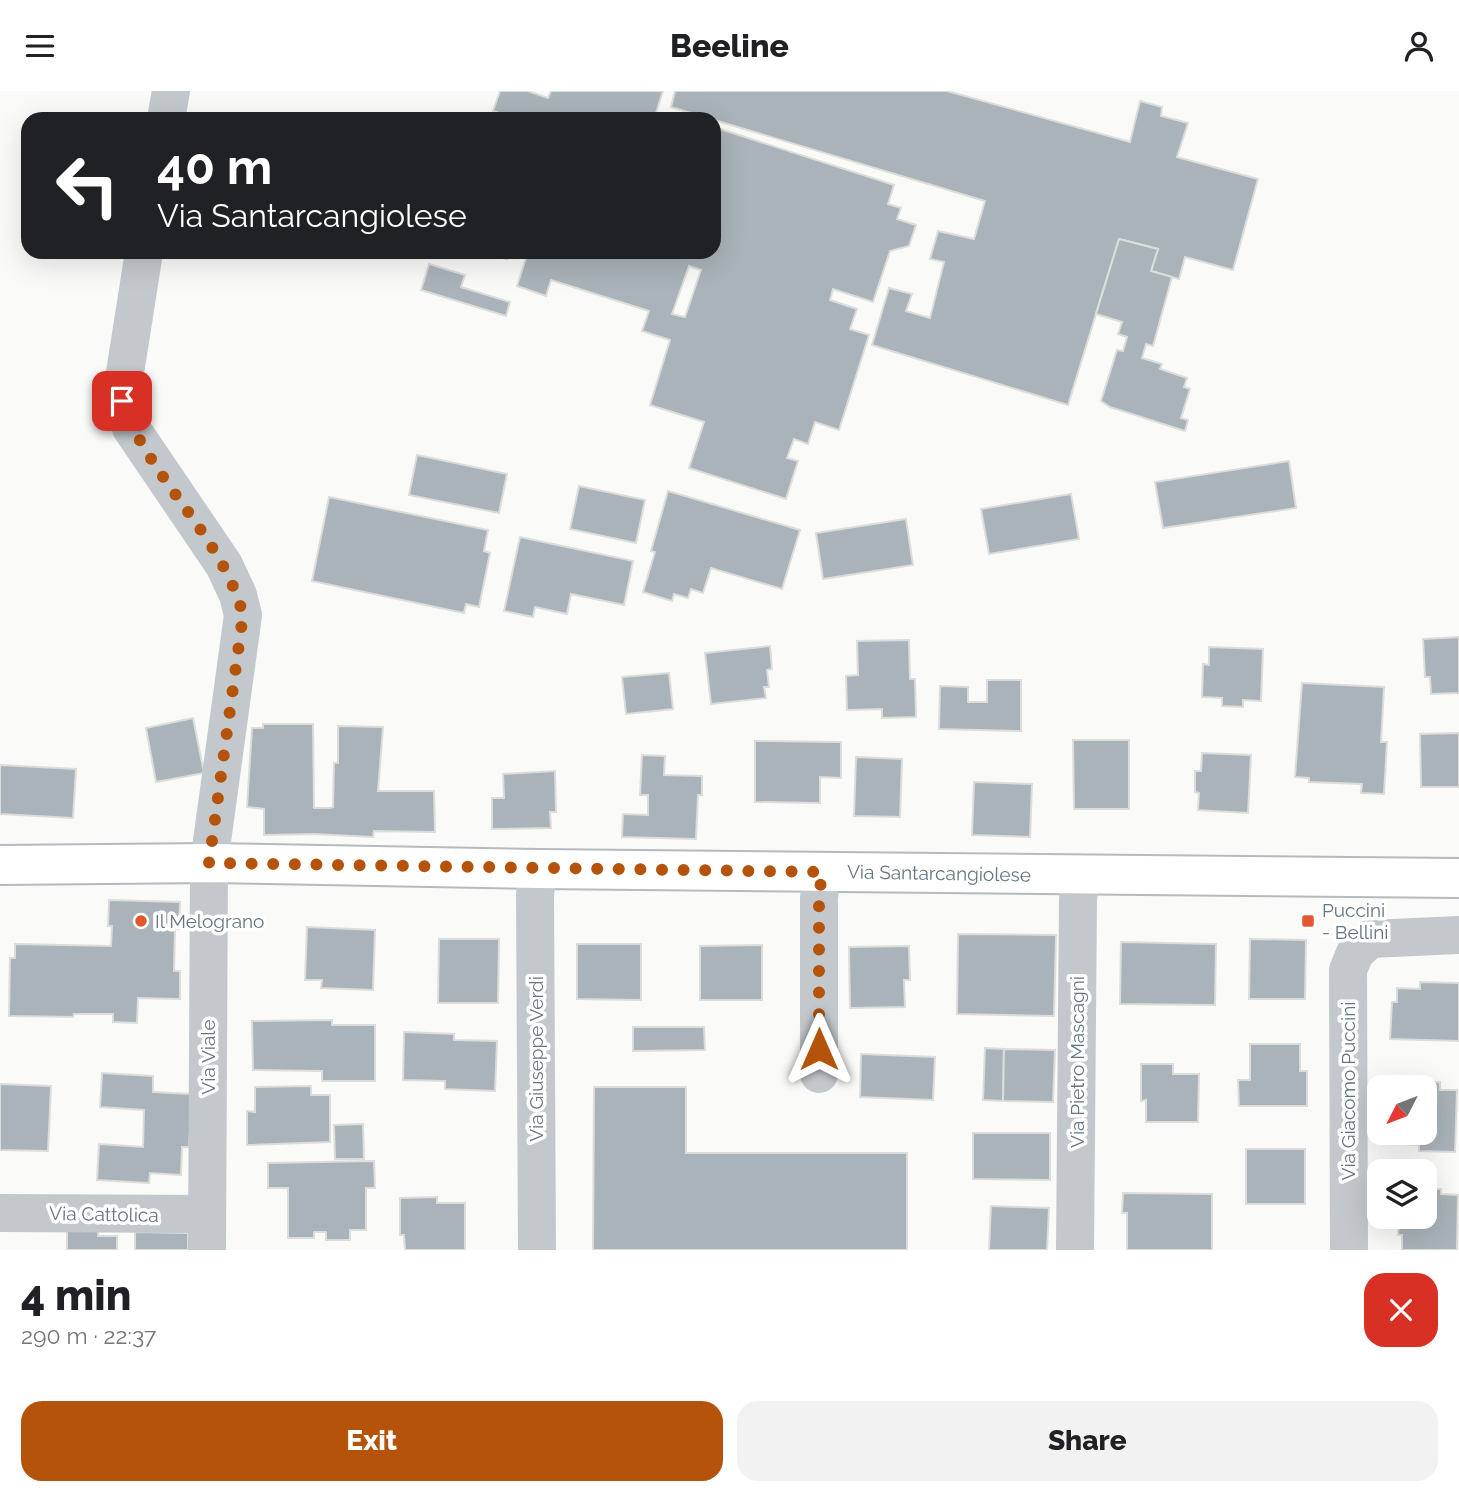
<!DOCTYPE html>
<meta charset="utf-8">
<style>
:root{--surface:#fff;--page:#f2f2f2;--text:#202124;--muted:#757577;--accent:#b45309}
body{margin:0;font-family:Raleway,sans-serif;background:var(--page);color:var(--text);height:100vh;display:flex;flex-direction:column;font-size:26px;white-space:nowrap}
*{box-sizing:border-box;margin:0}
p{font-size:23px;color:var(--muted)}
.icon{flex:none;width:38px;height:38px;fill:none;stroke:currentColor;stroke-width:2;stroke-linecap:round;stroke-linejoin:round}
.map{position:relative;height:1159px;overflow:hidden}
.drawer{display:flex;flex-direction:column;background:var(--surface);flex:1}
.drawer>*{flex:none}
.hud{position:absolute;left:21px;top:21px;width:700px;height:147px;border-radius:21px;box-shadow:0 7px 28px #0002;background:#202124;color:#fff;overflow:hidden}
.needle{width:46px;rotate:228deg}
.tools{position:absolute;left:1367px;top:984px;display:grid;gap:14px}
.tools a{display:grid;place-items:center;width:70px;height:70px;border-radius:14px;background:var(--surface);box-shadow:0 7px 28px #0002;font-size:35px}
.pin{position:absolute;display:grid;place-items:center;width:60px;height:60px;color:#fff;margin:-30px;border-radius:14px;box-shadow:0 4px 10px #0006}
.me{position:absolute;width:77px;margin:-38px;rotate:0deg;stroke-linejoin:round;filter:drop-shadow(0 0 5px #0008)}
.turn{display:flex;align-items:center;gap:24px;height:147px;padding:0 21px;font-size:32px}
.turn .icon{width:91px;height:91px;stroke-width:2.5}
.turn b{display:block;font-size:49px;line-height:60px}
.round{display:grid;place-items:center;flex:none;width:74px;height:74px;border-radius:21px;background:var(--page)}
.head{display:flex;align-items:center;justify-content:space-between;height:119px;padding:0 21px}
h1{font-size:42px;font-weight:800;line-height:52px}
.button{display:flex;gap:14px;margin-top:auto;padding:14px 21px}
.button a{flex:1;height:80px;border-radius:21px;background:var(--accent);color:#fff;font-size:28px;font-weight:800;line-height:80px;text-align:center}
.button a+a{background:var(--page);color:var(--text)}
header{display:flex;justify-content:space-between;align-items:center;height:91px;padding:0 21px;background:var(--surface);font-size:32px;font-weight:800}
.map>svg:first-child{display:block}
</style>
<header><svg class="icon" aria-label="menu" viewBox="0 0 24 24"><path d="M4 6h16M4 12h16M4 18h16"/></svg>Beeline<svg class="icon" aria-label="person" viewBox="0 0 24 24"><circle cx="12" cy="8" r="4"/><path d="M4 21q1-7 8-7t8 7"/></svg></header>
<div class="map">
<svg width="1459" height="1159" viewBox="0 0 1459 1159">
<rect width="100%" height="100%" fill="#fafaf8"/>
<g fill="#aab3b9" stroke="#dcdcda" stroke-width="2" fill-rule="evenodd">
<path d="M500 0H528L548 7 551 0H663L654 28H518L493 20Z"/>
<path d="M675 0H947L1130 51 1140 10 1162 16 1161 25 1188 32 1177 66 1258 88 1233 179 1185 166 1179 188 1151 180 1158 158 1119 148 1068 314 872 254 889 197 912 203 906 220 930 227 944 171 930 168 938 140 974 148 985 110 671 16Z"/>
<path d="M714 36 894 94 888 113 901 117 897 128 916 134 909 155 890 160 873 211 833 198 830 209 857 218 850 238 869 244 839 339 815 331 808 353 794 348 787 367 798 370 786 408 689 377 704 331 650 314 670 249 642 240 649 220 551 189 546 205 517 195 528 161H714ZM689 175 701 179 685 226 672 223Z"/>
<path d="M1119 148 1158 158 1151 180 1172 186 1153 255 1146 253 1142 267 1162 273 1160 278 1187 287 1184 296 1190 298 1181 327 1188 329 1185 340 1110 316 1101 310 1117 259 1123 260 1127 246 1118 243 1122 231 1096 223Z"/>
<path d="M474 161H509L507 168Z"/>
<path d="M429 173 465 184 461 196 510 211 506 225 421 199Z"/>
<path d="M417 364 507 383 499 422 409 404Z"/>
<path d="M1289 370 1296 417 1163 437 1155 391Z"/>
<path d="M579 395 645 409 636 452 570 438Z"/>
<path d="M668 400 800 439 782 498 711 477 703 502 691 498 688 507 674 503 672 510 643 501 655 461 651 460Z"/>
<path d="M1071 403 1079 448 989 463 981 418Z"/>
<path d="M329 406 488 439 484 460 490 462 479 516 466 513 464 522 312 490Z"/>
<path d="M906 428 913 474 823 488 816 442Z"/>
<path d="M520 446 633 470 624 514 571 503 567 523 535 516 533 526 504 520Z"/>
<path d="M1459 546V602L1431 603 1430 586H1425L1423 548Z"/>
<path d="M909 549 910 588H915L916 626 882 627V618L847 619 846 585 858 584 857 550Z"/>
<path d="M770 555 772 578 767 579 769 596H764L766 607 711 613 705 562Z"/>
<path d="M1209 556 1263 558 1261 610 1243 609V616L1222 615V607L1202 606 1203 573 1209 574Z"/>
<path d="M669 582 673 618 626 623 622 586Z"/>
<path d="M987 589H1021V640L939 638 940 595 968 596V611H987Z"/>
<path d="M1302 592 1384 596 1381 651H1387L1384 703 1361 702 1362 693 1309 691V687L1295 686Z"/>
<path d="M193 627 204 682 156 691 146 637Z"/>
<path d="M263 633H313L314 717H330L333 716 334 672H338V635L383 636 378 700H434L435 741 374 740 373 746 314 743 264 744V718L247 716 252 637H263Z"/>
<path d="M1459 642V696H1421L1420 643Z"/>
<path d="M1073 649H1129V718H1074Z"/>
<path d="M755 650 841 651V687L820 686V712L755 711Z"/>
<path d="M1202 662 1251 664 1248 722 1198 719 1199 702 1195 701V680H1201Z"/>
<path d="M642 664 665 665 664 684 702 685V704H698L696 748 622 746 623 723 648 724V704H640Z"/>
<path d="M856 666 902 668 900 726 854 725Z"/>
<path d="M0 674 76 678 73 727 0 723Z"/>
<path d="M555 680 556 721H550L551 737 492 738V707H504L503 683Z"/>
<path d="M974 691 1032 693 1030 746 972 744Z"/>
<path d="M109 809 180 811 179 838 175 837 174 878V880H180V908L138 907 137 932 113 931V923H74L73 926 9 925 10 867H15V853L111 855 112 835H108Z"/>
<path d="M307 836 375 839 373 899 321 897 322 889H305Z"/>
<path d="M958 843 1056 844 1054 925 957 923Z"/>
<path d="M439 848H499L498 912H438Z"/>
<path d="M1250 848 1306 849 1305 908H1249Z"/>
<path d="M1121 851 1216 853 1215 914 1120 913Z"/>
<path d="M577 853H641V909L577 908Z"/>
<path d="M762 854V909H700V855Z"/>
<path d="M909 855 910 889H904L905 916 850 917 849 856Z"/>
<path d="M1420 891 1459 892V950L1390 948 1392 911H1397V897L1420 898Z"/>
<path d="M332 929V934H375V990H322V980L253 979 252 930Z"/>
<path d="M633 936H704L705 959 633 960Z"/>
<path d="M404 941 454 943V949L497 950 495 1000 445 998V990L403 989Z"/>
<path d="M1250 953H1300V980H1307V1015H1239L1238 989H1250Z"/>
<path d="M985 957 1004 958 1003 1010 983 1009Z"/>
<path d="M1004 958 1055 959 1053 1011 1003 1010Z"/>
<path d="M861 963 935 966 933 1009 860 1006Z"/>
<path d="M1141 973H1173V983H1199L1198 1031H1146V1009L1141 1010Z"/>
<path d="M102 982 153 985V1001L192 1003 189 1056H182L181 1084 150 1082 149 1092 97 1089 99 1053 143 1056 144 1019 100 1016Z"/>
<path d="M1401 990 1440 991V999H1457L1455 1061 1419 1060V1054L1404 1053V1041H1424V996H1401Z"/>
<path d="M0 993 51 995 48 1060 0 1059Z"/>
<path d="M311 995V1004H330V1051L247 1054V1020L255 1021V996Z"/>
<path d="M594 996H686V1062H907V1159H593Z"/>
<path d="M363 1033 364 1068H335L334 1034Z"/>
<path d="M973 1042H1050V1089L973 1088Z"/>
<rect x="1246" y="1058" width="59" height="55"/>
<path d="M374 1070 375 1097H366V1139H350V1149H326V1141H314V1147H288V1097H268V1072Z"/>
<path d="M1424 1098H1441V1103L1458 1104 1457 1159H1402V1144H1398L1399 1125H1424Z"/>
<path d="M1123 1102 1212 1103V1159H1127V1122H1122Z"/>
<path d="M437 1106V1112H465V1159H405L404 1144H400V1107Z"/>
<path d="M991 1115 1049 1117 1047 1159H989Z"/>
<path d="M67 1134H98V1145H117V1159H67Z"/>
<path d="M135 1141 188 1142V1159H135Z"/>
</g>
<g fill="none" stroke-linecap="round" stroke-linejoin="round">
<defs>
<path id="major" d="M0 774 209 772 538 778 1459 787"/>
</defs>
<use href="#major" stroke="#b5babe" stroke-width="42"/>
<g stroke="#c3c8cc" stroke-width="38">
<path d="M166 28 171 0"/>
<path d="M144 161 124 288 122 310 131 337 224 474 238 504 243 524 209 772 207 1159"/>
<path d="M819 983V807L822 781"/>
<path d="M0 1122 207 1123"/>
<path d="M537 1158 535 804 538 778"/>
<path d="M1075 1159 1078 809 1081 784"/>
<path d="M1349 1159 1348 879 1355 862 1370 848 1459 844"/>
</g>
<use href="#major" stroke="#fff" stroke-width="38"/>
</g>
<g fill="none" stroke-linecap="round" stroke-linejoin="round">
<path stroke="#b45309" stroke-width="12" stroke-dasharray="0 21.6" d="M122 310C149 388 222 444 243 524L209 772 822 781 819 807V958"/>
</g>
<g fill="#e4572e" stroke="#fff" stroke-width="2.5">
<circle cx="141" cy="830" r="7"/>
<rect x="1301" y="823" width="14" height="14" rx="3.5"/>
</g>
<g text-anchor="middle" stroke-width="7" stroke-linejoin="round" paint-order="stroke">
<g font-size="19" fill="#657683" stroke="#fff">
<text transform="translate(939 782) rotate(1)" y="7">Via Santarcangiolese</text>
<text transform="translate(208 966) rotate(-90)" y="7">Via Viale</text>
<text transform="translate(536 968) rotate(-90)" y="7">Via Giuseppe Verdi</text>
<text transform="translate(1077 971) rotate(-90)" y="7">Via Pietro Mascagni</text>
<text transform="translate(1348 1000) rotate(-90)" y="7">Via Giacomo Puccini</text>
<text transform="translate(104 1123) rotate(1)" y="7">Via Cattolica</text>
</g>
<g font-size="19" fill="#657683" stroke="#fff" text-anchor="start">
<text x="1322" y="826">Puccini<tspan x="1322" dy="22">- Bellini</tspan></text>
<text x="155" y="837">Il Melograno</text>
</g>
</g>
</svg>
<div class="tools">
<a><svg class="needle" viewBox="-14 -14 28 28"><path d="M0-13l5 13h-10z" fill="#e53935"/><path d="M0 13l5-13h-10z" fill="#757577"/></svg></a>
<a><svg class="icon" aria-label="layers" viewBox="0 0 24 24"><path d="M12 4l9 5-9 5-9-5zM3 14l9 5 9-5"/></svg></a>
</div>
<div class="pin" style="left:122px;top:310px;background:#d93025"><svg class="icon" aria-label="arrive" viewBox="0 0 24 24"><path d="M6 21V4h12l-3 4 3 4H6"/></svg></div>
<svg class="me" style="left:819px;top:958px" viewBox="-20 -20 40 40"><path d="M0-17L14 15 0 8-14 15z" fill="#b45309" stroke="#fff" stroke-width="4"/></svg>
<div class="hud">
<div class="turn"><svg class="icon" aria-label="left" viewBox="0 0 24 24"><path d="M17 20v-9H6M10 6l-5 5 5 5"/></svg><div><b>40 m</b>Via Santarcangiolese</div></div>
</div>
</div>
<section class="drawer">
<div class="head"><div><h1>4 min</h1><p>290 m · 22:37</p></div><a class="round" style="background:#d93025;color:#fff"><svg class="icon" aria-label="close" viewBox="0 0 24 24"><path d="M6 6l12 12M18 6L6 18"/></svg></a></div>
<div class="button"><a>Exit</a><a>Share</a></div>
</section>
